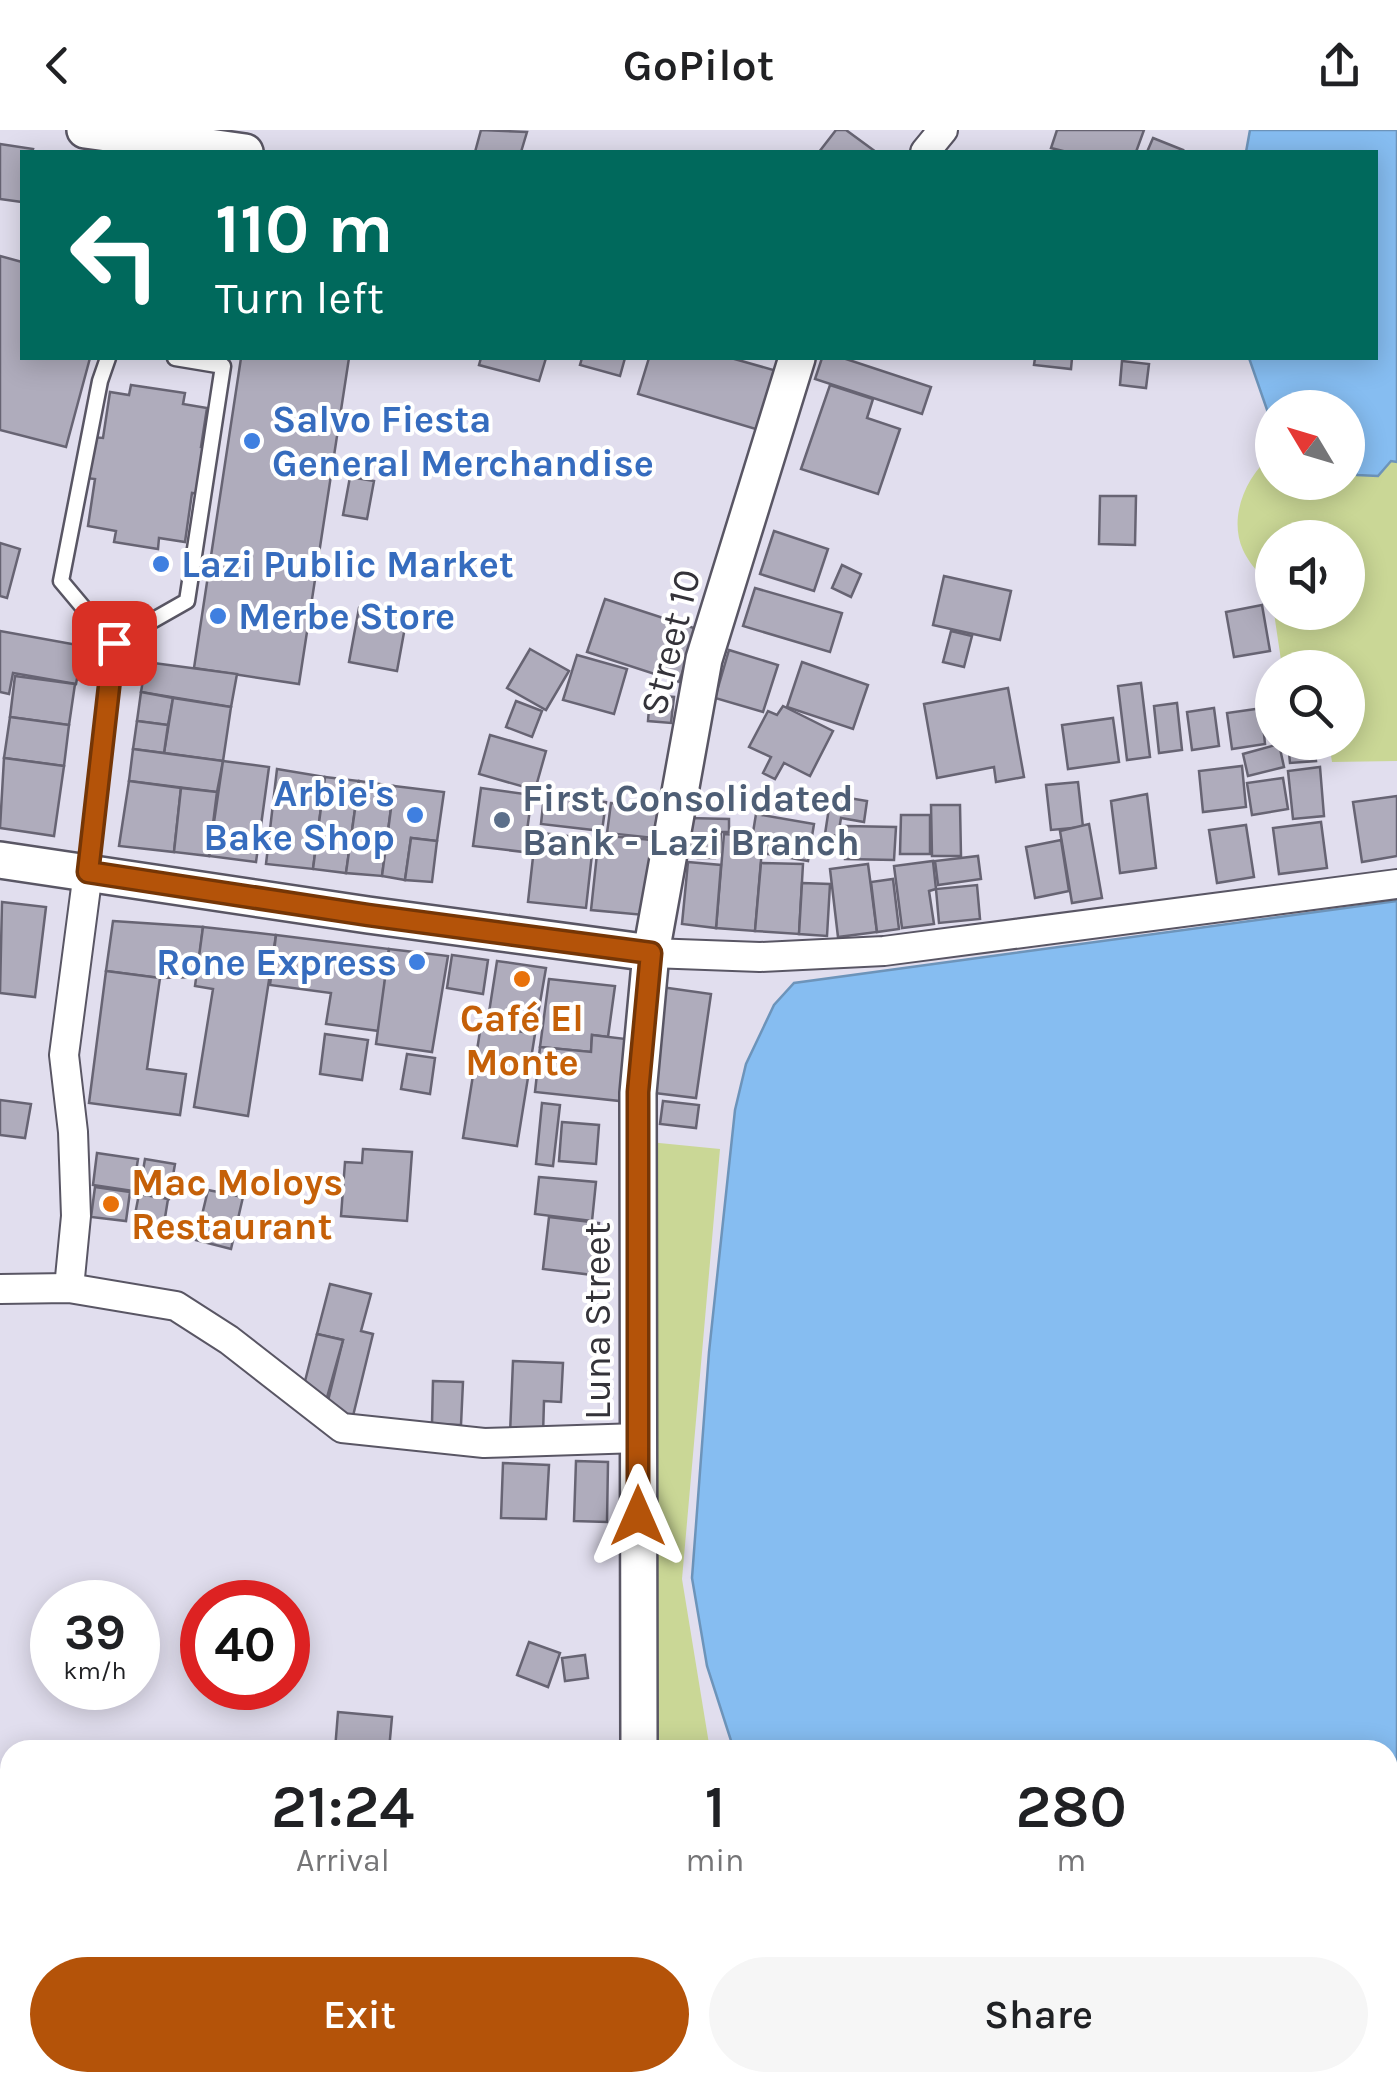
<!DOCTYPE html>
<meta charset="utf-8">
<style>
:root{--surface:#fff;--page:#f6f6f6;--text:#202124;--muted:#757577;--accent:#b45309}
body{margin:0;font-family:Karla,sans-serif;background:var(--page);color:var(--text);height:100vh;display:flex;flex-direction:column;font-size:38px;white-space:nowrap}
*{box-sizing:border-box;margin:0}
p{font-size:32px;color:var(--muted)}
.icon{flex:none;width:55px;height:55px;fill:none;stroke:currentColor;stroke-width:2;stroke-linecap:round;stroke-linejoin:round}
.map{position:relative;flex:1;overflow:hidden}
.details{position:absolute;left:0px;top:1610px;width:1398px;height:352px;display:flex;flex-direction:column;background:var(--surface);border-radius:30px 30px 0 0;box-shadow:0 5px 25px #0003}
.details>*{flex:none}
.banner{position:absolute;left:20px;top:20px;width:1358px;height:210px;border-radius:0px;box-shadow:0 5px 25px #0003;background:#00695c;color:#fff;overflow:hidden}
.needle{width:65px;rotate:308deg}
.fabs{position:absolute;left:1255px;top:260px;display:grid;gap:20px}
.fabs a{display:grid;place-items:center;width:110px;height:110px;border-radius:50%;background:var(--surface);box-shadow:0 5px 25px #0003;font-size:50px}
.speed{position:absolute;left:30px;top:1450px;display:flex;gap:20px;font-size:50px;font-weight:700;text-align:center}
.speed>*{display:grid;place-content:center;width:130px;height:130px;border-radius:50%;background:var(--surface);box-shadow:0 5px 25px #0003;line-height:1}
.speed small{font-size:25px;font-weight:400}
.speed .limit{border:15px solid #d22;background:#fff;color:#111}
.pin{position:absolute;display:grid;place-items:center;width:85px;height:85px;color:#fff;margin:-42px;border-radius:20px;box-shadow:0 5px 15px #0006}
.me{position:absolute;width:110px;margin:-55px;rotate:0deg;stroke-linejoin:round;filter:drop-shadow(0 0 8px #0008)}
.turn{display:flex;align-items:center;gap:35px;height:210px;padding:0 30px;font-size:45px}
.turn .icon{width:130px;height:130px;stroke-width:2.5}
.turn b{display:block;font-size:70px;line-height:85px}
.eta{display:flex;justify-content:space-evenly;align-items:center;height:170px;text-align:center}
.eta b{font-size:60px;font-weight:600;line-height:70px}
.action{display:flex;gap:20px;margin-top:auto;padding:20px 30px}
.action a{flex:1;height:115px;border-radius:60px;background:var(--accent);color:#fff;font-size:40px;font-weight:600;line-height:115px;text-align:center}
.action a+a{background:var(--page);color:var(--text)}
header{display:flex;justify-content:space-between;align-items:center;height:130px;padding:0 30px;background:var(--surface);font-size:45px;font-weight:600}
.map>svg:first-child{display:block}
</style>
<header><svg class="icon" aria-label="back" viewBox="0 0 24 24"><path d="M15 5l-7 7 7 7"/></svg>GoPilot<svg class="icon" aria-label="share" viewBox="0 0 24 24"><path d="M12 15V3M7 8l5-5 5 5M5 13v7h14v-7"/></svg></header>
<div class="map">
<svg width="1397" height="1962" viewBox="0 0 1397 1962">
<rect width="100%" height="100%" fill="#e1deee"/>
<g fill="#cad796">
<path d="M1272 325V352H1348V331L1357 345 1391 331 1397 332V631L1332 632 1329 613 1348 612V538L1282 537 1274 483 1348 482V408H1272V469C1266 447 1251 438 1243 420 1228 387 1246 346 1272 325Z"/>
<path d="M649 1012 720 1019 682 1449 710 1620H650L656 1124Z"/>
<path d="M820 1952 822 1957 806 1962H663L662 1953Z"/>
</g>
<g fill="#86bdf1" stroke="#6d94ba" stroke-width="2.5">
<path d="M1250 0H1397V332L1391 331 1378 346 1357 345 1348 331V278H1272V294L1249 228H1375V22H1246Z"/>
<path d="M1397 771V1962H839L834 1953 1388 1952V1620H734L707 1536 692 1448 709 1222 735 980 746 934 774 875 794 853Z"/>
</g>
<g fill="#afacbc" stroke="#676473" stroke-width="2.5">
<path d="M481 0 527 2 521 22H475Z"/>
<path d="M836 0H846L876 22H819Z"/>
<path d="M1057 0H1144L1136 22H1067L1051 18Z"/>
<path d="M1153 8 1183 20 1182 22H1147Z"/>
<path d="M0 14 33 19 32 22H22V72L0 69Z"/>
<path d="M0 126 22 132V228H90L66 317 0 300Z"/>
<path d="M241 228H349L299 554 194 538Z"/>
<path d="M481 228H546L539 251 479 235Z"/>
<path d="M582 228H625L620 246 580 235Z"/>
<path d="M649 228H731L777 241 759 300 638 264Z"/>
<path d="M822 228H843L931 257 922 284 815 249Z"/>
<path d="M1035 228H1072L1071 239 1034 235Z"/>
<path d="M1122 231 1149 234 1146 258 1120 255Z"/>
<path d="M131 255 185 263 183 274 207 278 201 317 207 318 199 364 192 363 185 412 159 408 158 419 114 412 116 401 88 396 95 349 86 348 92 307 103 308 110 262 129 265Z"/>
<path d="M830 255 873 269 867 288 900 299 878 364 801 339Z"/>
<path d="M350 347 374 351 367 389 343 385Z"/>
<path d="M1100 366H1136L1135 415 1099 414Z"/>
<path d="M774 401 828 419 814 461 760 444Z"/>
<path d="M0 413 20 419 7 468 0 466Z"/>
<path d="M842 435 861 444 851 467 832 458Z"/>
<path d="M944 446 1011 461 1000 510 933 495Z"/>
<path d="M755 458 842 483 830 522 743 496Z"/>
<path d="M605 469 697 499 679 552 587 522Z"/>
<path d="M1262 475 1270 521 1234 527 1226 482Z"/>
<path d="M359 478 407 486 397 541 349 532Z"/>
<path d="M0 501 83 516 76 554 13 543 9 564 0 562Z"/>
<path d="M951 501 972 506 964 537 943 532Z"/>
<path d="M530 519 569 541 546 580 507 558Z"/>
<path d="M729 520 778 535 763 582 715 568Z"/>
<path d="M577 525 627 539 614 584 563 570Z"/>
<path d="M146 532 237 544 231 577 141 562Z"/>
<path d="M802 532 868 555 853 599 787 577Z"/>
<path d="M15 546 75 554 69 595 10 587Z"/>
<path d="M1141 553 1150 627 1127 630 1118 556Z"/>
<path d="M1008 558 1024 647 996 652 994 637 937 648 924 574Z"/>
<path d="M141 562 173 568 168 595 137 591Z"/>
<path d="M650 565 674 567 671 593 648 591Z"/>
<path d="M173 568 231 577 223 631 164 623Z"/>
<path d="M516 571 542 581 532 607 506 597Z"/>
<path d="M1177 573 1182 620 1159 623 1154 576Z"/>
<path d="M783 576 833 601 810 646 784 633 775 649 763 643 771 627 749 617 768 581 777 585Z"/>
<path d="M1270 577 1272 603 1264 604 1265 614 1232 619 1227 583Z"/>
<path d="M1214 578 1219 616 1192 620 1187 582Z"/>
<path d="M10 587 69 595 64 636 4 628Z"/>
<path d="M1113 588 1119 632 1068 639 1062 595Z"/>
<path d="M137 591 168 595 164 623 133 619Z"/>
<path d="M490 605 546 621 535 660 479 644Z"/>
<path d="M1288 612H1314L1316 631 1290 633Z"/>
<path d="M1279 614 1284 637 1248 646 1243 624Z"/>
<path d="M133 619 223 631 217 662 129 651Z"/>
<path d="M4 628 64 636 54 706 0 698Z"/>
<path d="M223 631 269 637 256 732 209 726Z"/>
<path d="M1242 636 1246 677 1203 682 1199 641Z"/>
<path d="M1320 637 1324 686 1293 689 1288 641Z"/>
<path d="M277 639 325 647 313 739 266 734Z"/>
<path d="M325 647 359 651 346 743 313 739Z"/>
<path d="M1283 648 1288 679 1252 685 1247 653Z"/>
<path d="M129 651 181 658 174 722 119 716Z"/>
<path d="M359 651 394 656 382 746 346 743Z"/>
<path d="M1078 652 1083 697 1051 700 1046 655Z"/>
<path d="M394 656 444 662 437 711 411 708 405 750 382 746Z"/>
<path d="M181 658 217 662 209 726 174 722Z"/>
<path d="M481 658 532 665 524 722 473 716Z"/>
<path d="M1147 664 1156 738 1120 743 1111 671Z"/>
<path d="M544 665 606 672 602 701 541 694Z"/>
<path d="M831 665 867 671 864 692 841 688 838 706 825 704Z"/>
<path d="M1397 666V726L1362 732 1353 672Z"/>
<path d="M611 673 658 678 654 708 607 703Z"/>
<path d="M931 675H960L961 726H932Z"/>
<path d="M756 684 814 694 808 731 750 721Z"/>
<path d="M901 685H930V724H900Z"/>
<path d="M688 688 729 689V702H721L720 722H715V728H698L699 721 687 720Z"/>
<path d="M1321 692 1327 738 1279 744 1273 698Z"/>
<path d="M1089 694 1102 768 1072 773 1060 701Z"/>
<path d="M1246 695 1254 747 1217 753 1209 700Z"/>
<path d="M846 696 896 697 894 730 845 729Z"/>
<path d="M541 703 587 708 585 723 592 724 586 778 528 772 534 718H539Z"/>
<path d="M724 704 763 707 755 801 716 798Z"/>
<path d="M599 705 652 710 644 785 591 780Z"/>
<path d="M411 708 437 711 432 752 405 750Z"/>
<path d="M1061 710 1069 761 1035 768 1026 717Z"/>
<path d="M978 726 981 749 938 755 935 731Z"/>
<path d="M933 731 936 759 929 761 934 794 902 798 894 736Z"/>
<path d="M688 732 721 735 716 798 682 794Z"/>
<path d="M761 733 803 734 799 804 755 801Z"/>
<path d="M868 734 877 802 838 807 830 739Z"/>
<path d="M893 749 899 799 877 802 871 752Z"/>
<path d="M802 753 830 754 827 806 799 804Z"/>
<path d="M977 755 980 789 939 793 936 759Z"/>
<path d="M2 772 46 777 35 867 0 863Z"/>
<path d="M113 791 203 797 197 847 160 848 106 841Z"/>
<path d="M203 797 276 805 248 986 194 977 213 859 195 856Z"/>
<path d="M276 805 389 819 379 901 326 894 331 863 270 855Z"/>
<path d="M389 819 448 826 432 922 376 914Z"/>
<path d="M452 825 488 830 483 864 447 858Z"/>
<path d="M497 831 546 838 536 896 488 889Z"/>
<path d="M106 841 160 848 147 939 186 944 180 985 89 973Z"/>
<path d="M549 849 615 856 608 907 592 905 591 922 540 917Z"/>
<path d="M661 857 711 864 696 968 646 962Z"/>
<path d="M481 895 535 904 517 1016 463 1008Z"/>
<path d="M325 904 368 910 362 950 320 944Z"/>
<path d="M592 905 626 909 620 971 535 962 540 917 591 922Z"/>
<path d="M407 924 435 928 430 964 401 959Z"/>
<path d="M0 970 31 974 25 1008 0 1005Z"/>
<path d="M663 971 699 975 696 998 660 994Z"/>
<path d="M542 973 560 975 553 1036 536 1034Z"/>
<path d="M562 992 599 995 596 1034 559 1031Z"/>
<path d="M363 1019 412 1022 407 1091 341 1086 345 1032 362 1033Z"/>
<path d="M97 1023 138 1029 133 1061 93 1055Z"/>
<path d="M145 1029 175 1034 169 1069 139 1064Z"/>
<path d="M539 1047 596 1052 592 1091 535 1084Z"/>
<path d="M95 1057 130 1062 126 1091 91 1087Z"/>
<path d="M208 1060 243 1067 231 1119 196 1110Z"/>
<path d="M139 1064 168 1069 163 1100 133 1095Z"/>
<path d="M549 1087 599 1093 593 1145 543 1139Z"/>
<path d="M330 1154 371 1164 361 1201 373 1204 353 1286 326 1279 343 1210 317 1204Z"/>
<path d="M317 1204 343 1210 326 1271 303 1259Z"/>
<path d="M513 1231 563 1233 561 1272 544 1271 543 1305 510 1304Z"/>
<path d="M433 1251 463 1252 461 1295 432 1294Z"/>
<path d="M576 1331 608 1332 607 1392 574 1391Z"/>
<path d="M503 1333 549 1335 546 1389 501 1388Z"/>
<path d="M529 1512 560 1523 548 1557 517 1545Z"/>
<path d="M585 1525 588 1548 565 1551 562 1528Z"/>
<path d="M338 1582 392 1587 389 1620H335Z"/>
<rect x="582" y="1954" width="34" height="8"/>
</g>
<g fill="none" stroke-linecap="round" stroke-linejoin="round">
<defs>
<g id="service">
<path d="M113 513 187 471 223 236 175 228"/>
<path d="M88 741 113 513 61 451 100 251 108 228"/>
</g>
<g id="minor">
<path d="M925 22 943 0"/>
<path d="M651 823 760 827 884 821 1397 754"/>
<path d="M69 1158 76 1086 73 1002 64 925 88 742"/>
<path d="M0 1159 69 1158 176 1176 229 1210 342 1298 484 1313 639 1308"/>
</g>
<g id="tertiary">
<path d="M85 0 245 22"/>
<path d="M0 730 368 785 651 823"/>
<path d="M639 1620 638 963 651 823 704 529 797 228"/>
<path d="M649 1952 651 1962"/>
</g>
</defs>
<use href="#service" stroke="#595664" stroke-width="19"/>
<use href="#minor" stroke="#595664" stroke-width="32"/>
<use href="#tertiary" stroke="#595664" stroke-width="40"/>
<use href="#service" stroke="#fff" stroke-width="14"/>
<use href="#minor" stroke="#fff" stroke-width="28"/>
<use href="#tertiary" stroke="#fff" stroke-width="35"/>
</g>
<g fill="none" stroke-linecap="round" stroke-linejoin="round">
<defs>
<path id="route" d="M114 513 88 742 368 785 651 823 638 962V1386"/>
</defs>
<use href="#route" stroke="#753606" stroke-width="25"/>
<use href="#route" stroke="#b45309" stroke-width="18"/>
</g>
<g fill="#3f7fe0" stroke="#fff" stroke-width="4">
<circle cx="252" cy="311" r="10"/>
<circle cx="161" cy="434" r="10"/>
<circle cx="218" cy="486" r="10"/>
<circle cx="415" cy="685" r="10"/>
<circle cx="417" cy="832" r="10"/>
</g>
<circle fill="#5c6f8a" stroke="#fff" stroke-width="4" cx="502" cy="690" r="10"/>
<g fill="#e8710a" stroke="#fff" stroke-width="4">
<circle cx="522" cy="849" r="10"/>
<circle cx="111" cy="1074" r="10"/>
</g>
<g text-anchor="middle" stroke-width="8" stroke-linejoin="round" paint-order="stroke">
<g font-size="38" font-weight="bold" fill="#366cbe" stroke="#fff" text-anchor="start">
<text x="272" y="302">Salvo Fiesta<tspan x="272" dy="44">General Merchandise</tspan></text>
<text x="181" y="447">Lazi Public Market</text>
<text x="238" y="499">Merbe Store</text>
<text x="395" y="676" text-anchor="end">Arbie's<tspan x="395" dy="44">Bake Shop</tspan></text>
<text x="397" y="845" text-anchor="end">Rone Express</text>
</g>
<g font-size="38" fill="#343339" stroke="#fff">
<text transform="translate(670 512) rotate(-76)" y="13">Street 10</text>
<text transform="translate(597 1191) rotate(-90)" y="13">Luna Street</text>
</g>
<g font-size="38" font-weight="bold" fill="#4e5e75" stroke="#fff" text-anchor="start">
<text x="522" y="681">First Consolidated<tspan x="522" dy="44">Bank - Lazi Branch</tspan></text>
</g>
<g font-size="38" font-weight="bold" fill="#c56008" stroke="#fff">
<text x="522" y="901">Café El<tspan x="522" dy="44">Monte</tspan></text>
<text x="131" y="1065" text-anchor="start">Mac Moloys<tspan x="131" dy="44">Restaurant</tspan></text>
</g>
</g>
</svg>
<div class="fabs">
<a><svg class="needle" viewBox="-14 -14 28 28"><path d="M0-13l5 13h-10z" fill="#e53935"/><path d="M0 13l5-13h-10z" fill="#757577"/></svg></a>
<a><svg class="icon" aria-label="sound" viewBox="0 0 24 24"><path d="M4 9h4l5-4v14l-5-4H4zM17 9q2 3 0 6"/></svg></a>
<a><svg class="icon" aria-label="search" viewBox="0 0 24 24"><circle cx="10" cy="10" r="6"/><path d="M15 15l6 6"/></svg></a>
</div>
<div class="speed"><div>39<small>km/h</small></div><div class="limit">40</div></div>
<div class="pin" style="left:114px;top:513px;background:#d93025"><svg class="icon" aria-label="arrive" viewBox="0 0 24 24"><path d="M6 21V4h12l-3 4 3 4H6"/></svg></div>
<svg class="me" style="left:638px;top:1386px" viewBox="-20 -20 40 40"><path d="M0-17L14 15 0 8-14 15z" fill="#b45309" stroke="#fff" stroke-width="4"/></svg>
<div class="banner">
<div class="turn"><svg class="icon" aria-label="left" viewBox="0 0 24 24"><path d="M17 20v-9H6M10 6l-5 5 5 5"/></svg><div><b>110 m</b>Turn left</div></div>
</div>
<section class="details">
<div class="eta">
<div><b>21:24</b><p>Arrival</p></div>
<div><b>1</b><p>min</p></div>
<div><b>280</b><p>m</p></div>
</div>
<div class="action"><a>Exit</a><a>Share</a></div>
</section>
</div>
